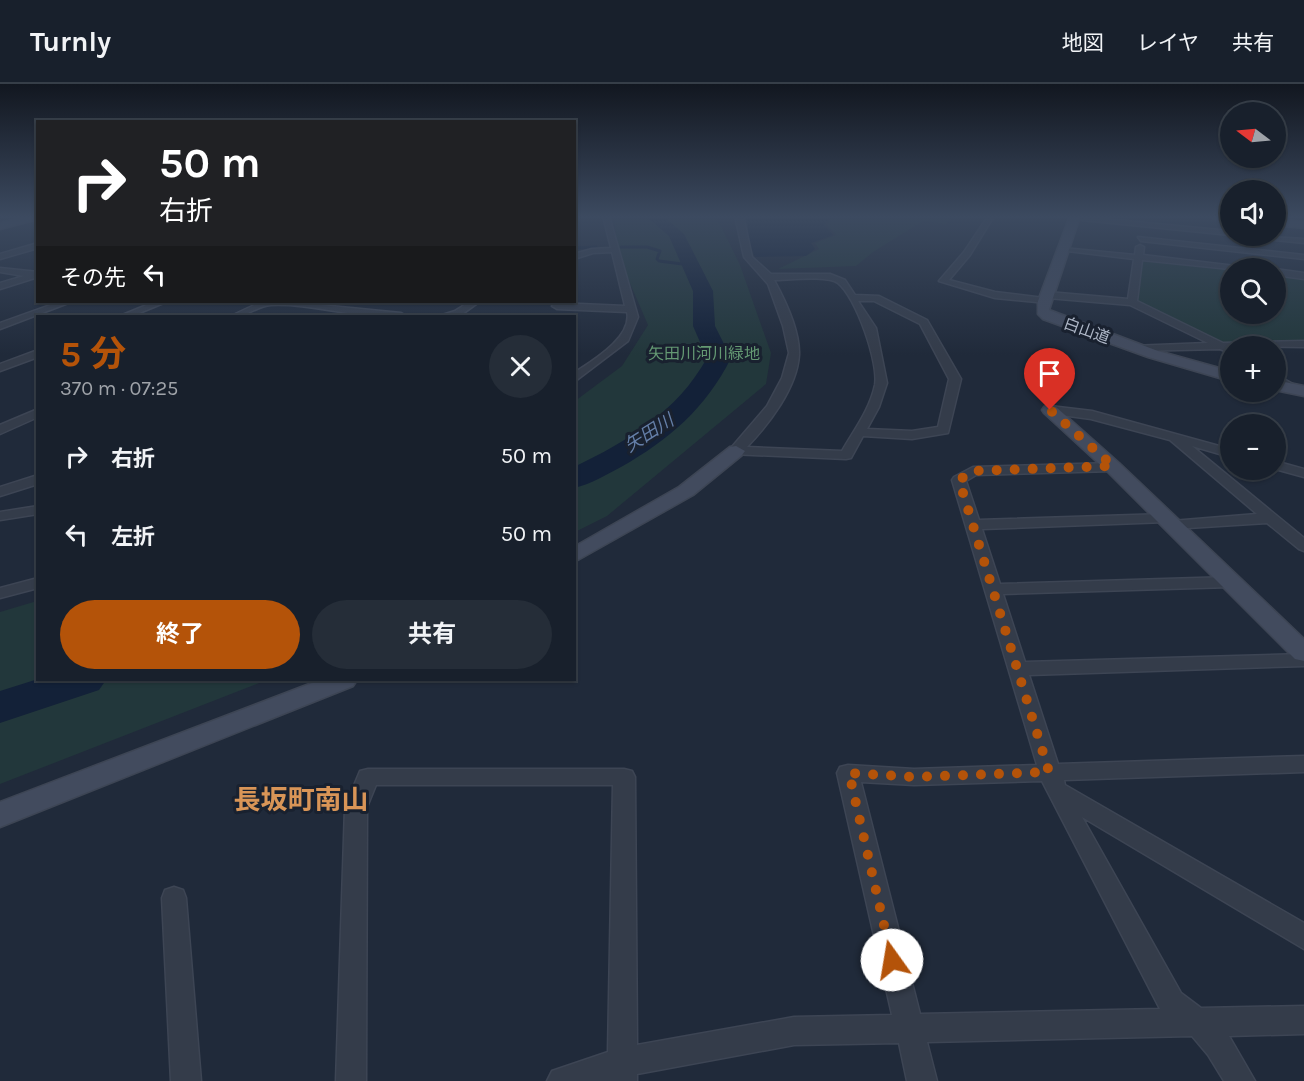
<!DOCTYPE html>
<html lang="ja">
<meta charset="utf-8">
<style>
:root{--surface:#18202c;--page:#252d38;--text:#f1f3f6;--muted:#9fa3a9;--line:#363e48;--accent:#b45309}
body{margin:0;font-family:Karla,"Noto Sans JP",sans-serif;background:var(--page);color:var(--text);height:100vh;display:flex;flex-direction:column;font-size:22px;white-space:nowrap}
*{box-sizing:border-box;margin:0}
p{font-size:20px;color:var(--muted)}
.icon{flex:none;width:33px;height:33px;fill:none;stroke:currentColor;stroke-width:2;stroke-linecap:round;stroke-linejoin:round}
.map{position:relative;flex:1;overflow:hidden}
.drawer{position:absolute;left:36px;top:231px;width:540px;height:366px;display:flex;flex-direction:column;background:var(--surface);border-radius:0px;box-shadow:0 2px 4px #0004,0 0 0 2px var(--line)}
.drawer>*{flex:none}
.top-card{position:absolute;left:36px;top:36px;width:540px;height:183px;border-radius:0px;box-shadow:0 2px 4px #0004,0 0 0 2px var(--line);background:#202124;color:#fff;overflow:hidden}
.needle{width:39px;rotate:286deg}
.controls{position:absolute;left:1220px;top:18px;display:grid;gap:12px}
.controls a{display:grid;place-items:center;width:66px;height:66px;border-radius:50%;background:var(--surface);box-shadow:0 2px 4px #0004,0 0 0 2px var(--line);font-size:30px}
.pin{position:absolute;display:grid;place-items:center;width:51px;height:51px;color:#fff;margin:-62px -26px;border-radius:50% 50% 50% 0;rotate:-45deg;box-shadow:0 0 6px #0007}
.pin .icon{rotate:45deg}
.me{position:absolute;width:66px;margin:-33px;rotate:347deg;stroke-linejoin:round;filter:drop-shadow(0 0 4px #0008)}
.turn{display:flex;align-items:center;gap:21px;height:126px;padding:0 24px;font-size:27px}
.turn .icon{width:78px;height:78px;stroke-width:2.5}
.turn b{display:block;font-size:42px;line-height:51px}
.then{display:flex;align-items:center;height:57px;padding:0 24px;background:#0003;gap:12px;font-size:22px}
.round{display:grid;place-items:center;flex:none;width:63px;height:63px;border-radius:32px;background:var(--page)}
.head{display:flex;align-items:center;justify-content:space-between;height:102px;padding:0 24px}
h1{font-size:36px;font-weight:700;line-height:45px;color:var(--accent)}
.button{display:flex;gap:12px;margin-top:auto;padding:12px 24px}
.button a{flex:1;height:69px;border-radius:36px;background:var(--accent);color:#fff;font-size:24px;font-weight:700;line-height:69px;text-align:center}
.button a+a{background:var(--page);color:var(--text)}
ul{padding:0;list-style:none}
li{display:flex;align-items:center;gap:18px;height:78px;padding:0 24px}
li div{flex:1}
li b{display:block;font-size:22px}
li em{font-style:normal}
header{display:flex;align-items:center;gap:36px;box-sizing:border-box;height:84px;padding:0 30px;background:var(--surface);border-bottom:2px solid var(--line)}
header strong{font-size:28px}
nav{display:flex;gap:33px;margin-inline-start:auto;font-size:21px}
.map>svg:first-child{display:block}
</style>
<header>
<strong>Turnly</strong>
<nav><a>地図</a><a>レイヤ</a><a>共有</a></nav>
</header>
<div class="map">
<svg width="1304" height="997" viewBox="0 0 1304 997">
<rect width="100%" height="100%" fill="#202a3a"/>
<g fill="#22373b">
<path d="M614 132H716L740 181 771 269 766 300 607 432 575 448V317L622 282 648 241 617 169Z"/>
<path d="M832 132H951L947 140 923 137 873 168 856 182 778 185 819 165 815 159 836 151 827 141Z"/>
<path d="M1138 173 1248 184H1230V230H1275V188L1304 192V259L1223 261 1132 218Z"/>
<path d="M37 517 38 596H267L0 700V528Z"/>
</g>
<path fill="#132138" d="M743 132H830L824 141 833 151 811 159 815 165 806 172 755 173 748 157V138Z"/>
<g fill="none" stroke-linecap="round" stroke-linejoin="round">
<g stroke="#132138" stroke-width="3">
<path d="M621 163H647L660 167 657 175 659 177 690 181"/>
<path d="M574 164 596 163"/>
</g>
<g fill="#132138" fill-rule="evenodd">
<path d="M646 132H663L684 150 713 207 715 242 731 274C706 324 669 356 621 383 606 391 591 400 574 404V383C628 357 677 328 707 274L693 242V207L669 152Z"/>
<path d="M38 595 105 596H106L99 606 0 639V607Z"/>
</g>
<defs>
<g id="street">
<path d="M603 132H609L638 233 628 257 574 298V289C592 277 633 253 627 228L557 225 552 222 557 219 625 222 612 168 593 169 574 175V170L592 165 611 164Z"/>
<path d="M735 132H741L744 136 752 173 771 190H830L845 196 855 211 879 212 927 236 961 295 948 349 912 355 863 352 851 374 846 375 731 370V364L767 322 782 294 789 269 783 242 768 200 744 173ZM774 196C788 196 827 191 838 199 856 213 879 279 875 301 870 325 854 346 842 367L747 363C769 340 797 304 799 271 800 247 785 216 774 196ZM858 217H874L920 240 949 295 938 343 912 347 867 345 879 323 887 299 876 244Z"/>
<path d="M988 132H994L970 171 949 196 995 208 1044 214 1047 215V219L995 214 939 197 964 168Z"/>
<path d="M1074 132 1230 147V151L1072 135Z"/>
<path d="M1252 152 1304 155V159L1256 154Z"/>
<path d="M1138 153 1304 171V175L1141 157Z"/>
<path d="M38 159V164L0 175V170Z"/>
<path d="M1140 161 1144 163 1143 171 1252 184 1230 185 1142 176 1137 217 1223 259 1304 257V263L1230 262V269L1220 265 1136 267 1131 264 1132 262 1208 259 1130 221 1048 214 1044 211 1048 208 1128 215 1134 175 1059 166 1063 164 1135 171 1136 163Z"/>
<path d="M0 184 38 188V193L0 205V199L24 192 0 188Z"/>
<path d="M1275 185 1304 189V195L1275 191Z"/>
<path d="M59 218H71L0 245V239Z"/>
<path d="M154 218H166L132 232H120Z"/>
<path d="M261 218H290L401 229 406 232C361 237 315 219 271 221 256 222 246 234 231 232Z"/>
<path d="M469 218H479L461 231 439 232 455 227Z"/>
<path d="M38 266V273L0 287V280Z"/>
<path d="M1275 290 1298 303V307H1290L1275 298Z"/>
<path d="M1050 322 1092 327 1230 365V373L1192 362 1304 454V467L1299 465 1267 439 1172 445 1167 444 1166 438 982 445 1000 500 1231 493 1239 498 1231 503 1003 510 1025 578 1304 570V582L1029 591 1058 680 1304 672V688L1064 696 1065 701 1304 839V865L1082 733 1181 909 1201 924 1304 922V950L1229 952 1255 997H1224L1208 971 1192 952 927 958 937 997H907L899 959 794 961 637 990V997H547L552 987 608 968 613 701H376L367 723 366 997H336L345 723 360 687 368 685H624L632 687 635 693 637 961 794 933 892 931 837 689 840 683 848 681 914 685 1037 681 952 396 954 393 973 383 1113 379 1120 383 1113 387 976 391 966 397 979 436 1166 430 1171 431 1172 437 1257 430 1170 356 1091 335 1046 329V323ZM1042 697 1160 925 920 930 861 698 914 701Z"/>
<path d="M38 325V333L0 350V341Z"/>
<path d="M1275 377 1304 385V393L1275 385Z"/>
<path d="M38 391V400L0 412V403Z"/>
<path d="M38 422V430L0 436V428Z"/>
<path d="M38 494V504L0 514V504Z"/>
<path d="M174 803 183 806 186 814 201 997H171L162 814 165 806Z"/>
</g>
<g id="secondary">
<path d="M29 132H38V135L0 145V139Z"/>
<path d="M1070 132H1080L1049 226 1158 267 1230 287V297L1148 273 1043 235 1038 230V217Z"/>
<path d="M1203 132H1230V137Z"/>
<path d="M1275 135 1304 138V144L1275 141Z"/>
<path d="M1275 296 1304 302V312L1275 306Z"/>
<path d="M1050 321 1056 323 1119 379 1304 555V577L1295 575 1107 387 1044 329 1042 326 1044 323Z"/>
<path d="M736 362 745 367 742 371 693 411 574 478V463L679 403 730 363Z"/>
<path d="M320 596H357L353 602 0 743V718Z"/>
</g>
</defs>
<use href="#street" stroke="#3d4554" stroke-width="3"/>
<use href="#secondary" stroke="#3d4554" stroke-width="3"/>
<use href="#street" fill="#343c4a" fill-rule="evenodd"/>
<use href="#secondary" fill="#424b5e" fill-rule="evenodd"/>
</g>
<linearGradient id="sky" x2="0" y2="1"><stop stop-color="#121720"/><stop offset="0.49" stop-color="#3c4a60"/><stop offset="1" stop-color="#3c4a60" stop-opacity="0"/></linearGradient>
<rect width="1304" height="271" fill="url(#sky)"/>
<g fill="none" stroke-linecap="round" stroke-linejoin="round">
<path stroke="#b45309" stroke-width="10" stroke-dasharray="0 18" d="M892 876 849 689 914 693 1049 688 959 396 973 387 1113 382 1050 326"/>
</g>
<g text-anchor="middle" stroke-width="6" stroke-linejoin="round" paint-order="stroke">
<g font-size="16" fill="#aeb7c7" stroke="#19212f">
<text transform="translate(1087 246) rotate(20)" y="6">白山道</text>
</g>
<g font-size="16" fill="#649973" stroke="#19212f">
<text x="704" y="275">矢田川河川緑地</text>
</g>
<g font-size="18" font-style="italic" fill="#657fa8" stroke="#19212f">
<text transform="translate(649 349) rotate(-32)" y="6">矢田川</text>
</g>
<g font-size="27" font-weight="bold" fill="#d99557" stroke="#19212f">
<text x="301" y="725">長坂町南山</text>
</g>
</g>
</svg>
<div class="controls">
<a><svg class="needle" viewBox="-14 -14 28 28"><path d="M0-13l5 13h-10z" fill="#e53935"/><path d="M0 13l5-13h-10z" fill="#9fa3a9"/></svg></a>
<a><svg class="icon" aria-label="sound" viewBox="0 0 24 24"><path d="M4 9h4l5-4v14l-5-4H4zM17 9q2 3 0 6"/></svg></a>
<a><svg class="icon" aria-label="search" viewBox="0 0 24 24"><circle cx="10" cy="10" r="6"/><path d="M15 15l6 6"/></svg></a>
<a>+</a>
<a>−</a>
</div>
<div class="pin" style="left:1050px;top:326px;background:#d93025"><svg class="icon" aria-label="arrive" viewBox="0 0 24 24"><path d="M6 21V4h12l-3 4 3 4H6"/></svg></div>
<svg class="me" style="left:892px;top:876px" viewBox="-20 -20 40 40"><circle r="19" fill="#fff"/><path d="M0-13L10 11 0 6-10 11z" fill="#b45309"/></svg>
<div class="top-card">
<div class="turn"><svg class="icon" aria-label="right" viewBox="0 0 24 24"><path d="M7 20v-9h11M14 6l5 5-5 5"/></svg><div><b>50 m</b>右折</div></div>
<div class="then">その先<svg class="icon" aria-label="left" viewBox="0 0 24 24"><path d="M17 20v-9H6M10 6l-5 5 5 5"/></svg></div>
</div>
<section class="drawer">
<div class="head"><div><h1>5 分</h1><p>370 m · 07:25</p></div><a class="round"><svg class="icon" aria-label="close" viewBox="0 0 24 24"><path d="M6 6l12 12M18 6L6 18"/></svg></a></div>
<ul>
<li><svg class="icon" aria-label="right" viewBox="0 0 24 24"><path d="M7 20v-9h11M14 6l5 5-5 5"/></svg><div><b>右折</b></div><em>50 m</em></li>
<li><svg class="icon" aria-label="left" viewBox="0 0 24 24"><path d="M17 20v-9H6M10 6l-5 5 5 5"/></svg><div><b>左折</b></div><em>50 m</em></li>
</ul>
<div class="button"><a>終了</a><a>共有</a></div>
</section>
</div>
